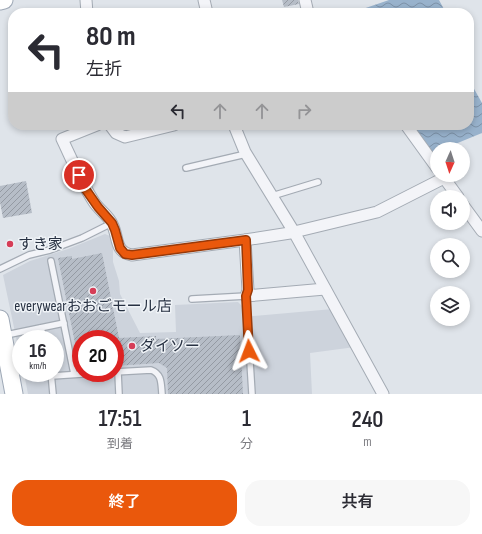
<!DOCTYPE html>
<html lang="ja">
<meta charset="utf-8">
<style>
:root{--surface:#fff;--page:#f7f7f7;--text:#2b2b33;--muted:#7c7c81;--accent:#ea580c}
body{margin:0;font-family:"Sofia Sans Condensed","Noto Sans JP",sans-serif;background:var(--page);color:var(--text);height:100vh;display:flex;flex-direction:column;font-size:15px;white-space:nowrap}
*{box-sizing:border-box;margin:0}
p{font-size:13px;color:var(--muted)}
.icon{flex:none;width:22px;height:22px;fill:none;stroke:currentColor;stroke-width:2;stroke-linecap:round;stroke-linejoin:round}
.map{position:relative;height:394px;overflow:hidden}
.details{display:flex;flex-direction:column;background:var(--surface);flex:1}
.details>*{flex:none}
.hud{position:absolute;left:8px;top:8px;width:466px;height:122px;border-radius:16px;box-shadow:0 2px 6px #0003;background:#fff;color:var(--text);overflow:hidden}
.needle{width:26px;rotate:183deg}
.buttons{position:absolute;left:430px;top:142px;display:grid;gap:8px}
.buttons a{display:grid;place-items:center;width:40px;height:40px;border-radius:50%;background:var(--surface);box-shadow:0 2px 6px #0003;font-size:20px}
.speed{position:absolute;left:12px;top:330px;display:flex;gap:8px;font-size:20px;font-weight:700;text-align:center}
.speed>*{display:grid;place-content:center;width:52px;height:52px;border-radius:50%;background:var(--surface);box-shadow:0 2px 6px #0003;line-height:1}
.speed small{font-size:10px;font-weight:400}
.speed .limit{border:6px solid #d22;background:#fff;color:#111}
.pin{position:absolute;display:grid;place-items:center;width:34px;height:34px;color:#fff;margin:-17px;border:2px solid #fff;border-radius:50%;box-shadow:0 1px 4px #0007}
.me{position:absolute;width:44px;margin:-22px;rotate:357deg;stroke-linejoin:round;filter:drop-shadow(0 0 3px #0008)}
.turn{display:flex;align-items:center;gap:14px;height:84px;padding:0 12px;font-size:18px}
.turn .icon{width:52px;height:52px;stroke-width:2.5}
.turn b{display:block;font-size:28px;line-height:34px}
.lanes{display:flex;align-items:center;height:38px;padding:0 12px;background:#0003;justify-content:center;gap:20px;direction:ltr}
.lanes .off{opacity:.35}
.eta{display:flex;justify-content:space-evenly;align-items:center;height:68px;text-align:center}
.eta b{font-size:24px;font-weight:600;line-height:28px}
.cta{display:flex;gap:8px;margin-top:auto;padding:8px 12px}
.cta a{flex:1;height:46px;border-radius:16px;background:var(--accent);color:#fff;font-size:16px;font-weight:600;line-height:46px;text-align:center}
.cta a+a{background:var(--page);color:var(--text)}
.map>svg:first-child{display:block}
</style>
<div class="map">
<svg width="482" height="394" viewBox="0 0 482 394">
<defs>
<pattern id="water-waves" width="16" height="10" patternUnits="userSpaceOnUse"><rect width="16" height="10" fill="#98b2cc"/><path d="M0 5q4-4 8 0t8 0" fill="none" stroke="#7c91a7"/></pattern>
<pattern id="building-hatch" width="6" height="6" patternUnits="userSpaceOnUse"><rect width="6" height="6" fill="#b6bdc7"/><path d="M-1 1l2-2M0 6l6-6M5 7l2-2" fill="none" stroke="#949aa3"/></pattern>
</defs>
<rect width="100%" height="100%" fill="#dfe4ea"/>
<path fill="#cdd3dc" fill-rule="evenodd" d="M105 234 110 236 113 245V262L119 281 120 294 140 333 176 332 175 305 238 302 242 306 243 317 333 309 355 347 310 353 312 394H28L24 373H55V339H21V361L3 275 30 261 68 249ZM81 339H115V373H81Z"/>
<g fill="url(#water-waves)">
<path d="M389 0H439L446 13H351Z"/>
<path d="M473 87 482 103V133L443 149H437V151H432L411 125H469V89Z"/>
</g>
<g fill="url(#building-hatch)">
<path d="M282 0H298L299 4 284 7Z"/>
<path d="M26 181 32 213 3 218 0 202V186Z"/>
<path d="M102 253 119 338 156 336V339L240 335 243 394H168L167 368 159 363 115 366V339H81V358H78L58 258 72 256V259Z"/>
</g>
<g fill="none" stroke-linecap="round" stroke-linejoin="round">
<defs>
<g id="lane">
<path d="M186 168 246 154"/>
<path d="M272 196 318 182"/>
<path d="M51 261 74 374"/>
<path d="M0 269 29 255 50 250 82 238 112 223"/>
<path d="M192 299 246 296 252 394"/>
<path d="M41 328 44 339"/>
<path d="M6 335 64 323"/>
<path d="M115 372 151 370C162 374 161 383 162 394"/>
<path d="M118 372 119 394"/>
<path d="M51 373 53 394"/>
<path d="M52 376 98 373"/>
</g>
<g id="street">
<path d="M86 0 87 13"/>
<path d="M204 0 207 13"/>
<path d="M305 0 308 13"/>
<path d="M97 125 62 139C72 160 81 182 94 202 99 210 108 215 112 224 119 237 114 252 132 255L245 240 290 233 377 212 444 178"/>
<path d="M110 125 116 133 125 137 174 125"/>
<path d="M234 125 245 152 294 232 383 394"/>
<path d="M406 125 437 168"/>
<path d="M442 175 458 197"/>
<path d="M463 205 482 231"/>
<path d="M245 240 248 290 246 296 325 289"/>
</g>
<g id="primary">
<path d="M0 1 4 0"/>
<path d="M0 319 14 394"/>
</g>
</defs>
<use href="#lane" stroke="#a4abb4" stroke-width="8"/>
<use href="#street" stroke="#a4abb4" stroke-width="13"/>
<use href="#primary" stroke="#9ea8b6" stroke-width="19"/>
<use href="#lane" stroke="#f3f4f8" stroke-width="5.5"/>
<use href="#street" stroke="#f3f4f8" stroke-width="11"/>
<use href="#primary" stroke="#fff" stroke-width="17"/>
</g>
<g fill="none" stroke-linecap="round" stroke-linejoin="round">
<defs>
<path id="route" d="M79 175 84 187 98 207 112 223 115 230 120 248 125 254 132 255 246 240 248 290 246 296 249 351"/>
</defs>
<use href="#route" stroke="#983908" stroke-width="10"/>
<use href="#route" stroke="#ea580c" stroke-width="7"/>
</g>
<g fill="#d63d57" stroke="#eff3f7" stroke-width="1.5">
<circle cx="10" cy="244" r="4"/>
<circle cx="93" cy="291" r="4"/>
<circle cx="132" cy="346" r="4"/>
</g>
<g text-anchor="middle" stroke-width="3" stroke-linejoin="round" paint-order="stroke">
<g font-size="15" fill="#273142" stroke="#eff3f7" text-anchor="start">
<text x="18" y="249">すき家</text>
<text x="93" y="311" text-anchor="middle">everywearおおごモール店</text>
<text x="140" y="351">ダイソー</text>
</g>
</g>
</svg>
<div class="buttons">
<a><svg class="needle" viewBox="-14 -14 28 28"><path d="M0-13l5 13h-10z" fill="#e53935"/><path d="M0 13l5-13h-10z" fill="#7c7c81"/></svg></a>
<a><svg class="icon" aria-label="sound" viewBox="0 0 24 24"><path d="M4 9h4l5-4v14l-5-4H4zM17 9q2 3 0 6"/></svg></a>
<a><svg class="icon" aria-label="search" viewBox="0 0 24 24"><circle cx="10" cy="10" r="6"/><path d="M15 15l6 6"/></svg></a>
<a><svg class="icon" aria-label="layers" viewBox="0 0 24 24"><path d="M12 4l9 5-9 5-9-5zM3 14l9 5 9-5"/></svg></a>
</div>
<div class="speed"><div>16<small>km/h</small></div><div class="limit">20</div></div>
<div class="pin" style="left:79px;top:175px;background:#d93025"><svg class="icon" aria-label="arrive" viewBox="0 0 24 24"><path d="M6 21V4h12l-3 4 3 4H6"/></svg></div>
<svg class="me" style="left:249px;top:351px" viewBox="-20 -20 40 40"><path d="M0-17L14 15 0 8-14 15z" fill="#ea580c" stroke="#fff" stroke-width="4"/></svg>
<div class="hud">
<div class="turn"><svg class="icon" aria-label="left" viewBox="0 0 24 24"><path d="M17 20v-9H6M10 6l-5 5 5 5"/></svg><div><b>80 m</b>左折</div></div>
<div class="lanes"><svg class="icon" aria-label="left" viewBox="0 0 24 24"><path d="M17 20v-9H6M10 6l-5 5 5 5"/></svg><svg class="icon off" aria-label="ahead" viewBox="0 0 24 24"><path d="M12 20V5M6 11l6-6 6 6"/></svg><svg class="icon off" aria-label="ahead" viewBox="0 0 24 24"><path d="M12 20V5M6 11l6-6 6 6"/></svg><svg class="icon off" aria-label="right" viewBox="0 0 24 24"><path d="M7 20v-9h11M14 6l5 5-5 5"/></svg></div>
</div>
</div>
<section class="details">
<div class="eta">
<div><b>17:51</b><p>到着</p></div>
<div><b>1</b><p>分</p></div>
<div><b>240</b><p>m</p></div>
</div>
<div class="cta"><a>終了</a><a>共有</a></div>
</section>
